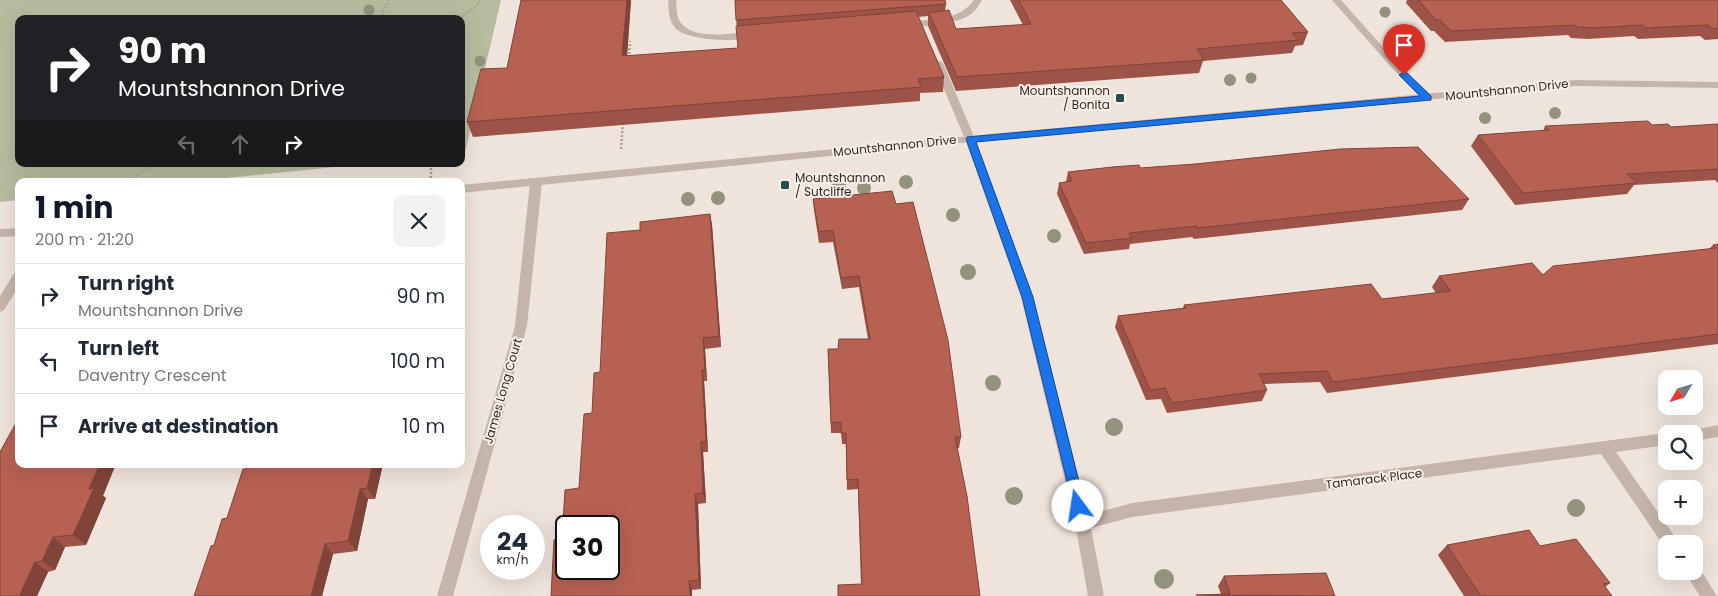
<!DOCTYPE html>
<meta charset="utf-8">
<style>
:root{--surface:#fff;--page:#f2f2f3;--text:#1f2937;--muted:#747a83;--line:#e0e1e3;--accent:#111827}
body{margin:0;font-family:Poppins,sans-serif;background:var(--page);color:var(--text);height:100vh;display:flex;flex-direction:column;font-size:19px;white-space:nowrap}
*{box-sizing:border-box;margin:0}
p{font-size:16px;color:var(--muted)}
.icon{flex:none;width:28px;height:28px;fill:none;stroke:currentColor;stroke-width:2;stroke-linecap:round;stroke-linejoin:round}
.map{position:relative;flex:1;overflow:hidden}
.sheet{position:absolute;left:15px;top:178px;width:450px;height:290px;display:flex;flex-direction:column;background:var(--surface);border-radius:10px;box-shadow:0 5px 20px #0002}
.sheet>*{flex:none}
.top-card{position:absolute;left:15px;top:15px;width:450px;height:152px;border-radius:10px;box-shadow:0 5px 20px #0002;background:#202124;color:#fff;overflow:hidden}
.needle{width:32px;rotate:232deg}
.tools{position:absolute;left:1658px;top:370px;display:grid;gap:10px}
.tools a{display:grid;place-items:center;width:45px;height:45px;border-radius:10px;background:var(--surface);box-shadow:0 5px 20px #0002;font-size:25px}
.speed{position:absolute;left:480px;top:515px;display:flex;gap:10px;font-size:25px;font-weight:700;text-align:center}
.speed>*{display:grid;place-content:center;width:65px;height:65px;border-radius:50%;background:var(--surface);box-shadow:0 5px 20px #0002;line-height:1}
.speed small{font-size:12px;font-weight:400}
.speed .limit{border:2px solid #111;border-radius:8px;background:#fff;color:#111}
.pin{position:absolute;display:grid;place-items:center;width:42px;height:42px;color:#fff;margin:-51px -21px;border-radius:50% 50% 50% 0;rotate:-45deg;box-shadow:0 0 5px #0007}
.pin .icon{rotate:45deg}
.me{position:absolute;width:55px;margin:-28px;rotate:346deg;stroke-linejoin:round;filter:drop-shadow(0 0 4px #0008)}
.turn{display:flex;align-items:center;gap:18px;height:105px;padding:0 20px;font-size:22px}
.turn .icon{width:65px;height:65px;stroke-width:2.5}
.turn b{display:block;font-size:35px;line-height:42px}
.lanes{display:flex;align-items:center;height:48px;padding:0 20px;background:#0003;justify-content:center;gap:25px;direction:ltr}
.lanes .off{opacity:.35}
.round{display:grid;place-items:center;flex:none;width:52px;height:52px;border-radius:10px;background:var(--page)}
.headline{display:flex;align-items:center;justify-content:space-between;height:85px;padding:0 20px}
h1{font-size:30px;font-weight:700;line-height:38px;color:var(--accent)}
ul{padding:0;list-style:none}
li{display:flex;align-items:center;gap:15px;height:65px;padding:0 20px;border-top:1px solid var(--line)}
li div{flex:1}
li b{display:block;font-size:19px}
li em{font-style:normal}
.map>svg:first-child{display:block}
</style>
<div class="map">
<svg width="1718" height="596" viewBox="0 0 1718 596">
<rect width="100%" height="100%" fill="#efe4dc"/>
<path fill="#b5bc9e" d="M0 0H501L465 153 461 154V19H19V164H365L197 181H19V200L0 202Z"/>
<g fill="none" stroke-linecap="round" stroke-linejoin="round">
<g stroke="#b19e94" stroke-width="2.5" stroke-dasharray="2 2" stroke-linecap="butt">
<path d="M380 19 389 0"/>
<path d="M458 19 477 6 480 0"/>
<path d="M629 58 630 41"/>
<path d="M621 149 623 122"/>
<path d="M431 164V181"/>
<path d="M129 181 155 164"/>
</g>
<g fill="#c5b4aa" fill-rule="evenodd">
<path d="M668 0H676C677 6 676 14 679 20 691 42 734 33 754 31L759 34C746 44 689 41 676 29 668 20 669 11 668 0Z"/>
<path d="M974 0H982C978 7 974 13 966 17 955 23 908 32 898 24L903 21C928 20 958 22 974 0Z"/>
<path d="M1332 0H1341L1398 64 1432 96V100H1424L1392 68Z"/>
<path d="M938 60 943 63 975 139 1033 297 1088 515 1132 503 1666 433 1668 434H1666V445L1616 452 1680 544H1666V549L1601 454 1132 517 1091 528 1104 596H1088L1075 523 1021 297 965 139 933 63Z"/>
<path d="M536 178 542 182 527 326 453 596H437L515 326 530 182Z"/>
<path d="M19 271V286L4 310 0 312V296L15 272Z"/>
<path d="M1718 425V437L1694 441V434H1688L1689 431Z"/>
<path d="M1694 564 1698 566 1717 596H1700L1684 571H1694Z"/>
</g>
<g fill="#c5b4aa" fill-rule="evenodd">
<path d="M1576 80 1718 82V88L1576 86 970 142 461 193V185L970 136Z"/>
<path d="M19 228V236L0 237V229Z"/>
</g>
</g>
<g fill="#92927d">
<circle cx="369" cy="10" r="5.5"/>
<circle cx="1385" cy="12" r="5.5"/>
<circle cx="480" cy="61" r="5.5"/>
<circle cx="1251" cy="78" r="5.5"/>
<circle cx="1230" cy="80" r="6"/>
<circle cx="1555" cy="113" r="6"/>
<circle cx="1485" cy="118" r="6"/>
<circle cx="906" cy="182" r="7"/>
<circle cx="839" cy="186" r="7"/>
<circle cx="864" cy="188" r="7"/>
<circle cx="718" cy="198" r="7"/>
<circle cx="688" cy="199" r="7"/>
<circle cx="953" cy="215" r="7"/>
<circle cx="1054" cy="236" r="7"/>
<circle cx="968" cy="272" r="8"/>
<circle cx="993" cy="383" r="8"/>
<circle cx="1114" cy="427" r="9"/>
<circle cx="1014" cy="496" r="9"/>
<circle cx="1576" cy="508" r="9"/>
<circle cx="1164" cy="579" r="10"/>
</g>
<g fill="#9d5347">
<path d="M521 0H631L627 56 738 48 735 0 946 4 945 11 956 29 1023 25 1010 0H1281L1308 32 1303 45 1295 46 1292 53 1203 61 1199 73 956 91 928 26V16L918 17 944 77 943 92 920 93V101L473 137 467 122 507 68Z"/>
<path d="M1407 0H1718V39L1705 40 1700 36 1638 39 1634 36 1587 39 1571 38 1568 35 1445 42 1434 31H1431L1406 3Z"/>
<path d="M1718 124V183L1715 180 1634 185 1627 194 1515 205 1471 146 1478 135 1543 131 1545 126 1652 125 1671 127Z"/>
<path d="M1068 172 1469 199 1462 210 1194 239 1192 237 1130 244 1129 249 1084 254 1057 194 1059 183 1066 182Z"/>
<path d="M813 199 961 437 959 448H957L861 584 858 489 847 490 846 444H842L841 433H831L828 349H838L868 339 859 287 842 289 833 242 819 243 814 210Z"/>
<path d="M710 214 712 225 721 347 705 349 707 381H704L708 452H703L706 503 698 504 701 589 692 590 562 539 579 488 600 372 640 230Z"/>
<path d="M1718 244V344L1327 393 1320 382 1264 384 1267 390 1262 401 1167 413 1161 399 1146 400 1115 327 1118 316 1183 308 1184 305 1382 299 1436 293 1432 287 1439 276 1543 275 1709 249 1713 245Z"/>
<path d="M19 422 106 498 86 545 65 547 55 570 48 572 37 596Z"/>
<path d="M248 464H383L375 499H368L357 551 333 554 322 596H194L214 545 227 518Z"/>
<path d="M1447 545 1540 546 1610 583 1605 587 1612 596H1464L1438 555Z"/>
<path d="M1224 576 1335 596H1196L1221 594 1218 586Z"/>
</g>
<g fill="#804439">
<path d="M627 0H631L626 71 622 56Z"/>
<path d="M710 214 712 225 721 347 719 336Z"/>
<path d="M703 338 705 349 707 381 705 370Z"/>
<path d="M702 370 704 381 708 452 706 441Z"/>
<path d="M701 442 703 452 706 503 703 493Z"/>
<path d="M100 464H116L103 496 106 498 86 545 73 535 89 489Z"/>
<path d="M373 464H383L375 499 367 488Z"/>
<path d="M360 489 368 499 357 551 348 541Z"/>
<path d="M695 494 698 504 701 589 699 580Z"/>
<path d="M53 537 65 547 55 570 42 561Z"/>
<path d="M325 544 333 554 322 596H311Z"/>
<path d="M35 562 48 572 37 596H19Z"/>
<path d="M689 581 692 590V596H690Z"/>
</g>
<g fill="#b76152" stroke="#804439" fill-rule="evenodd">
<path d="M521 0H627L622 56 738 48 736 26 916 11 944 77 918 79 921 87 467 122 481 69 507 68Z"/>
<path d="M735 0H945L946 4 736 20Z"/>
<path d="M1019 0H1281L1308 32 1292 33 1298 40 1197 49 1204 60 957 77 929 13 949 10 956 29 1031 24Z"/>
<path d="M1418 0H1718V28L1713 29 1708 25 1646 28 1642 25 1594 28 1578 27 1575 25 1451 31 1440 20H1436Z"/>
<path d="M1648 121 1652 125 1668 124 1671 127 1718 124V169L1627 174 1636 183 1523 193 1478 135 1549 130 1545 126Z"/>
<path d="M1418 147 1469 199 1198 228 1197 226 1129 233 1132 238 1086 243 1059 183 1072 181 1068 172 1112 167 1139 165 1140 168 1195 164 1340 149Z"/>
<path d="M892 191 896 204 913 202 948 340 961 437H955L967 496 980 596H838V585L862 584 858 479 847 480 846 433H841V422L831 423 828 349H838L839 339H870L859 276 841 278 833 230 819 232 813 199Z"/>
<path d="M710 214 719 336 703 338 705 370H702L706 441 701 442 703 493 695 494 699 580 689 581 690 596H551L554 540 562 539 565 490 579 488 584 414 592 413 594 373 600 372 607 233 640 230V222ZM566 526H609V569H566Z"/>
<path d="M1718 244V334L1333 382 1327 371 1259 374 1267 390 1172 403 1165 388 1150 390 1118 316 1186 308 1184 305 1371 284 1382 299 1451 291 1439 276 1532 263 1543 275 1553 266 1716 248 1713 245Z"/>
<path d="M19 422V464H100L89 489 94 488 73 535 53 537 42 561 35 562 19 596H0V452L16 423Z"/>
<path d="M248 464H373L367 488 360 489 348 541 325 544 311 596H194L211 546 214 545 222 519 227 518 243 469H246Z"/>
<path d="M1529 530 1540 546 1576 539 1610 583 1603 584 1612 596H1481L1447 545Z"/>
<path d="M1326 573 1335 596 1196 595 1230 594 1224 576Z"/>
</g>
<path fill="#1a73e8" stroke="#114b97" d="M1404 72 1407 73 1431 96V100L976 142 1033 297 1085 506 1083 510 1078 512 1074 510 1022 297 966 139 967 137 1420 96 1399 75Z"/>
<g fill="#23504f" stroke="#f7efe8" stroke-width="2">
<rect x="1115" y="93" width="10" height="10" rx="2.5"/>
<rect x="780" y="180" width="10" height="10" rx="2.5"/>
</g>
<g text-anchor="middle" stroke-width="4" stroke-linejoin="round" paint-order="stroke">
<g font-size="12" fill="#342b28" stroke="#f7efe8">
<text transform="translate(1507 90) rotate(-6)" y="4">Mountshannon Drive</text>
<text transform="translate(895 146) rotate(-6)" y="4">Mountshannon Drive</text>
<text transform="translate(503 391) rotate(-74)" y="4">James Long Court</text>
<text transform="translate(1374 479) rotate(-7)" y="4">Tamarack Place</text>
</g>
<g font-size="12" fill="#342b28" stroke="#f7efe8" text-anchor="end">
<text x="1110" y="95">Mountshannon<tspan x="1110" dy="14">/ Bonita</tspan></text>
<text x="795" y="182" text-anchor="start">Mountshannon<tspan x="795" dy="14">/ Sutcliffe</tspan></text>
</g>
</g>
</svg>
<div class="tools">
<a><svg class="needle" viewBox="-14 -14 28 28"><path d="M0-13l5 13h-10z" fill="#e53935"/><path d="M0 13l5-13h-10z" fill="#747a83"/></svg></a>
<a><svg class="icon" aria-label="search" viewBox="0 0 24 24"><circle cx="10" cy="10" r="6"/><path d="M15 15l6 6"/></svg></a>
<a>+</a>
<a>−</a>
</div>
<div class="speed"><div>24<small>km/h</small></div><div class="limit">30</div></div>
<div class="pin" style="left:1404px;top:75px;background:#d93025"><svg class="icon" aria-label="arrive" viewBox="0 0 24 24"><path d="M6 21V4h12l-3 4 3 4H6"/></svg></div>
<svg class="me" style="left:1078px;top:506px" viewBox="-20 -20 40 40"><circle r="19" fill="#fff"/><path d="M0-13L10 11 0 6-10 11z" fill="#1a73e8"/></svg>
<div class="top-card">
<div class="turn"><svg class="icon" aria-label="right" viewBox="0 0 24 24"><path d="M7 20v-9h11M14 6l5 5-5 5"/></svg><div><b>90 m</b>Mountshannon Drive</div></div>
<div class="lanes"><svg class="icon off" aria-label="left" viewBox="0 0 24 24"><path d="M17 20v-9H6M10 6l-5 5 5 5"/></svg><svg class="icon off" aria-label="ahead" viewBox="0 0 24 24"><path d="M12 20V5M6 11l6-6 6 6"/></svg><svg class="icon" aria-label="right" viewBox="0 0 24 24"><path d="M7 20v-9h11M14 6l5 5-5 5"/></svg></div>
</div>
<section class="sheet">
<div class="headline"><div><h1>1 min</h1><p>200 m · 21:20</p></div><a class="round"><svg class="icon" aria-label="close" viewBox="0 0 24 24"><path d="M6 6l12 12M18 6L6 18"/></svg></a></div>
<ul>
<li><svg class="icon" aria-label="right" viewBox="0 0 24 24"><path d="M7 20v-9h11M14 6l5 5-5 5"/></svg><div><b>Turn right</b><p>Mountshannon Drive</p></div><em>90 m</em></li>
<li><svg class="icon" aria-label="left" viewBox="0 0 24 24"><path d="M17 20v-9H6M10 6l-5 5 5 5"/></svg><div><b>Turn left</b><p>Daventry Crescent</p></div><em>100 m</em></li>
<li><svg class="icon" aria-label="arrive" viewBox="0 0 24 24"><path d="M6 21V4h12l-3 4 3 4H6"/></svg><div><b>Arrive at destination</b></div><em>10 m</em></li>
</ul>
</section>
</div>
